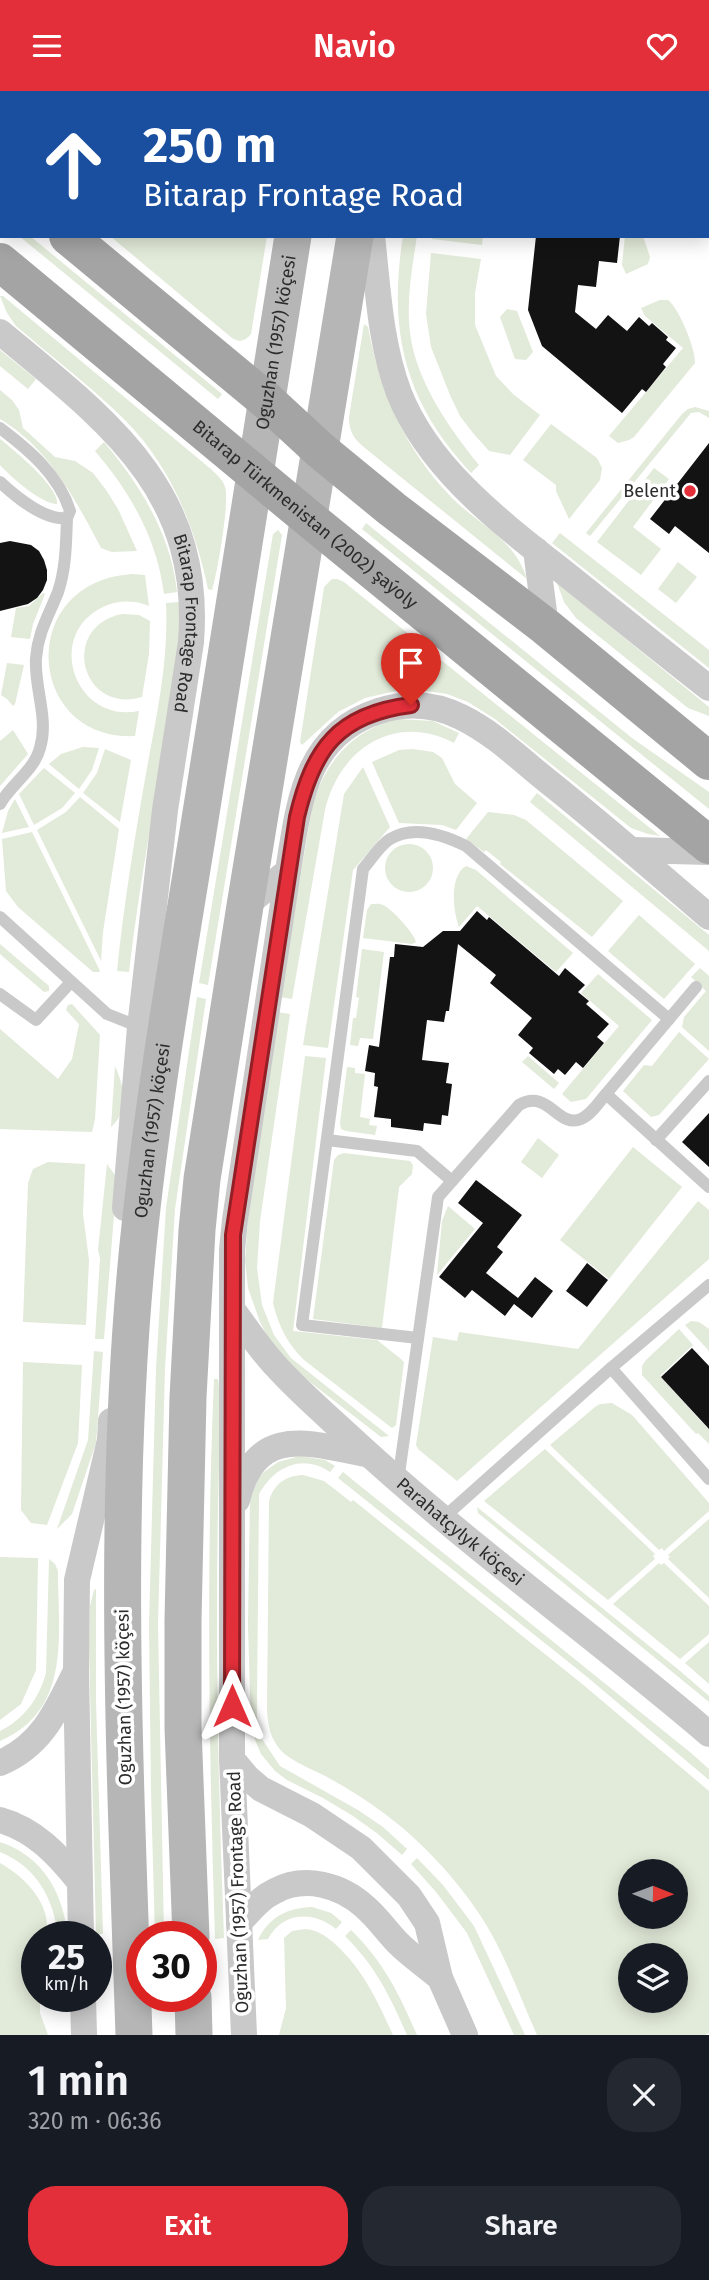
<!DOCTYPE html>
<meta charset="utf-8">
<style>
:root{--surface:#171b24;--page:#242831;--text:#f1f3f6;--muted:#9ea1a6;--accent:#e22f3a}
body{margin:0;font-family:"Fira Sans",sans-serif;background:var(--page);color:var(--text);height:100vh;display:flex;flex-direction:column;font-size:26px;white-space:nowrap}
*{box-sizing:border-box;margin:0}
p{font-size:23px;color:var(--muted)}
.icon{flex:none;width:38px;height:38px;fill:none;stroke:currentColor;stroke-width:2;stroke-linecap:round;stroke-linejoin:round}
.map{position:relative;height:1944px;overflow:hidden}
.details{display:flex;flex-direction:column;background:var(--surface);flex:1}
.details>*{flex:none}
.guide{position:absolute;left:0px;top:0px;width:710px;height:147px;box-shadow:0 4px 18px #0003;background:#1a4fa0;color:#fff;overflow:hidden}
.needle{width:46px;rotate:91deg}
.tools{position:absolute;left:618px;top:1768px;display:grid;gap:14px}
.tools a{display:grid;place-items:center;width:70px;height:70px;border-radius:50%;background:var(--surface);box-shadow:0 4px 18px #0003;font-size:35px}
.speed{position:absolute;left:21px;top:1830px;display:flex;gap:14px;font-size:35px;font-weight:700;text-align:center}
.speed>*{display:grid;place-content:center;width:91px;height:91px;border-radius:50%;background:var(--surface);box-shadow:0 4px 18px #0003;line-height:1}
.speed small{font-size:18px;font-weight:400}
.speed .limit{border:10px solid #d22;background:#fff;color:#111}
.pin{position:absolute;display:grid;place-items:center;width:60px;height:60px;color:#fff;margin:-72px -30px;border-radius:50% 50% 50% 0;rotate:-45deg;box-shadow:0 0 7px #0007}
.pin .icon{rotate:45deg}
.me{position:absolute;width:77px;margin:-38px;rotate:0deg;stroke-linejoin:round;filter:drop-shadow(0 0 5px #0008)}
.turn{display:flex;align-items:center;gap:24px;height:147px;padding:0 28px;font-size:32px}
.turn .icon{width:91px;height:91px;stroke-width:2.5}
.turn b{display:block;font-size:49px;line-height:60px}
.round{display:grid;place-items:center;flex:none;width:74px;height:74px;border-radius:28px;background:var(--page)}
.headline{display:flex;align-items:center;justify-content:space-between;height:119px;padding:0 28px}
h1{font-size:42px;font-weight:600;line-height:52px}
.button{display:flex;gap:14px;margin-top:auto;padding:14px 28px}
.button a{flex:1;height:80px;border-radius:28px;background:var(--accent);color:#fff;font-size:28px;font-weight:600;line-height:80px;text-align:center}
.button a+a{background:var(--page);color:var(--text)}
header{display:flex;justify-content:space-between;align-items:center;height:91px;padding:0 28px;background:var(--accent);color:#fff;font-size:32px;font-weight:600}
.map>svg:first-child{display:block}
</style>
<header><svg class="icon" aria-label="menu" viewBox="0 0 24 24"><path d="M4 6h16M4 12h16M4 18h16"/></svg>Navio<svg class="icon" aria-label="heart" viewBox="0 0 24 24"><path d="M12 20l-8-8c-3-5 5-10 8-4 3-6 11-1 8 4z"/></svg></header>
<div class="map">
<svg width="709" height="1944" viewBox="0 0 709 1944">
<rect width="100%" height="100%" fill="#fff"/>
<g fill="#e2ead9" fill-rule="evenodd">
<path d="M47 0H231V2H49Z"/>
<path d="M19 145H30L222 303 218 308Z"/>
<path d="M110 145H267L251 243C245 250 240 252 232 247Z"/>
<path d="M403 145H417C412 177 406 210 410 242 416 290 449 337 479 374L471 382C404 310 388 240 403 145Z"/>
<path d="M433 145H483L482 154 432 148Z"/>
<path d="M625 145H643L650 166 648 173 626 183 622 174Z"/>
<path d="M431 162 481 168 475 202V234L496 285 513 303 540 324 510 364 489 360 473 342 460 325 450 304 431 256 426 223Z"/>
<path d="M0 205H3L212 379C217 384 223 389 225 396 230 410 217 484 212 499L208 498C195 436 171 376 126 330 92 296 52 266 16 235L7 222Z"/>
<path d="M660 209H668C679 217 696 259 695 272L634 346 629 349 618 352 609 345 683 257 645 225 641 217Z"/>
<path d="M507 218 517 220 533 261 526 269 515 268 500 226Z"/>
<path d="M364 233 368 236C380 300 405 359 452 407 480 435 514 447 527 488L365 357C354 348 349 341 349 326Z"/>
<path d="M0 259 36 288 28 298 0 275Z"/>
<path d="M0 299 12 309 19 319 23 337 55 366 75 370 93 382 106 399 118 418 137 460 112 461 101 457C76 409 48 356 0 328Z"/>
<path d="M695 316 709 320V327L699 321 691 322 590 445 586 442 682 323 688 318Z"/>
<path d="M551 333 597 367 602 377 600 389 569 428 556 400V394L523 369Z"/>
<path d="M0 348C14 359 59 396 57 413 41 413 11 386 0 374Z"/>
<path d="M104 351C141 395 171 444 177 501L164 503C157 447 130 401 95 360Z"/>
<path d="M654 377 669 388 633 436 661 458 641 484 597 451Z"/>
<path d="M366 432 632 647 709 701V718L362 438Z"/>
<path d="M278 439 282 444 208 894 199 892 273 443Z"/>
<path d="M560 442 709 559V577L552 452Z"/>
<path d="M678 471 697 486 676 512 658 498Z"/>
<path d="M132 483 145 484 149 515C134 509 118 509 103 516 44 544 75 633 139 620L135 645C27 651 14 491 132 483Z"/>
<path d="M332 488H337L344 491 660 745 648 743 631 737 495 628 468 611 447 603 427 600 400 599 365 607 338 621 302 654 300 651 323 503 324 496Z"/>
<path d="M557 492 709 616V625L688 617 576 527 564 511Z"/>
<path d="M43 502 45 503 33 533 30 548 11 546 16 517 29 515Z"/>
<path d="M179 511C182 566 170 620 161 675 149 743 137 812 129 881L117 880C124 812 135 744 147 677 157 622 169 568 166 512Z"/>
<path d="M122 523 139 524 150 530 149 563 142 606C81 624 59 536 122 523Z"/>
<path d="M7 572 24 574 15 613 13 615 7 608 1 604Z"/>
<path d="M398 628 433 630 459 642 454 652C395 621 339 658 325 719L292 908 280 906 312 717C323 673 353 638 398 628Z"/>
<path d="M13 639 28 663 0 695V650Z"/>
<path d="M83 656 99 657 92 679 79 698 49 673 61 663Z"/>
<path d="M105 658 131 669 120 731 83 702 97 682Z"/>
<path d="M413 658 433 661 442 667 455 693 477 712 456 739 442 734 399 732 372 671 399 659Z"/>
<path d="M363 676 390 736 353 779 328 957 303 954 344 703Z"/>
<path d="M44 677 75 702 62 717 34 734 19 703Z"/>
<path d="M537 702 709 844V860L530 711Z"/>
<path d="M80 706 119 738 103 841 101 870 37 739 66 721Z"/>
<path d="M15 708 29 736 2 742 8 720Z"/>
<path d="M488 721 514 724 526 729 623 810 592 846 500 773 501 771 486 759 484 761 466 748Z"/>
<path d="M32 741 100 880 99 881H93L18 816 6 800 2 748Z"/>
<circle cx="409" cy="777" r="24"/>
<path d="M466 775 476 779 573 862 556 881 477 815 459 836C453 820 449 785 466 775Z"/>
<path d="M371 813C376 813 378 812 383 814 392 818 414 842 416 851L412 853 363 847 367 819Z"/>
<path d="M639 824 695 873 664 908 608 860Z"/>
<path d="M0 853 49 895V900L44 901 0 863Z"/>
<path d="M362 858 384 861 373 948 360 947 358 955 350 954 353 927H356L359 907 356 906Z"/>
<path d="M700 877 709 885V960L682 936 684 926 706 900 691 886Z"/>
<path d="M598 883 652 929 586 1008 571 1011 562 1003 619 935 581 902Z"/>
<path d="M197 906 206 908 175 1118 165 1277 158 1533 164 1845 155 1846 151 1700 149 1533 156 1277 166 1117Z"/>
<path d="M72 913 100 944 95 1028 92 1041 0 1038V938L58 988 72 968 79 933 66 919 68 914Z"/>
<path d="M277 921 290 923 260 1130 257 1177 262 1214 274 1244 291 1267 389 1345 381 1346 297 1281 269 1249 260 1231 248 1197 245 1169 248 1129Z"/>
<path d="M679 941 709 968 659 1024 651 1026 623 1000 644 974 652 975Z"/>
<path d="M305 965 326 967 293 1240 377 1249 401 1268 404 1271 396 1334 392 1337 304 1269C287 1252 279 1236 273 1212Z"/>
<path d="M528 965 559 992 554 998 522 971Z"/>
<path d="M115 975C124 994 129 1021 111 1036Z"/>
<path d="M347 976 355 977V982L365 983 360 1026 370 1028 369 1034 377 1035 375 1044 346 1040 341 1038 340 1032Z"/>
<path d="M538 1047 559 1064 542 1087 521 1071Z"/>
<path d="M633 1056 682 1096 609 1188 560 1149Z"/>
<path d="M344 1062 410 1070 413 1074 412 1083 399 1096 382 1237 313 1228 334 1069 338 1064Z"/>
<path d="M48 1071 85 1073 83 1123 89 1169 86 1234 23 1231 28 1092 33 1078Z"/>
<path d="M107 1073 117 1087 104 1248H95L100 1167 98 1159Z"/>
<path d="M698 1110 709 1119V1168L457 1390 418 1358 416 1354 433 1246 457 1250 459 1241 578 1258Z"/>
<path d="M448 1115 475 1138 437 1184 442 1130Z"/>
<path d="M691 1230 699 1231 709 1238V1260L685 1234Z"/>
<path d="M679 1238 693 1254 660 1285 707 1337 709 1335V1353L698 1342 696 1343 642 1284V1275L646 1269Z"/>
<path d="M94 1260 103 1261 96 1352 72 1423 57 1438 88 1349Z"/>
<path d="M23 1271 82 1274 78 1352 47 1434 31 1432 21 1419Z"/>
<path d="M214 1288H218L221 1312C214 1490 217 1669 224 1847L215 1848C209 1661 206 1474 214 1288Z"/>
<path d="M612 1312 632 1324 709 1412V1420L664 1460 662 1457 659 1459 550 1354 595 1316 600 1313Z"/>
<path d="M545 1358 655 1463 653 1465 655 1468 608 1509 484 1410Z"/>
<path d="M300 1365 325 1369 335 1375 330 1381C302 1362 274 1376 259 1403L257 1609V1629L262 1648 280 1675 358 1719 383 1736 407 1758 402 1764 378 1743 353 1725 323 1707 287 1689 275 1680 261 1663 251 1639 248 1534 250 1408 259 1386 264 1381 278 1371Z"/>
<path d="M343 1381 691 1662 709 1678V1689L586 1585 338 1387Z"/>
<path d="M303 1384 324 1390 351 1411 353 1409 581 1592 709 1700V1942L705 1944H537C519 1904 504 1860 480 1824 455 1786 421 1750 385 1723 367 1709 347 1697 327 1686 293 1668 270 1666 267 1620L269 1410C274 1393 285 1385 303 1384ZM630 1780H676V1825H630ZM630 1864H676V1909H630Z"/>
<path d="M477 1416 679 1579 709 1605V1611L478 1422Z"/>
<path d="M709 1428V1507L668 1468 670 1466 668 1464Z"/>
<path d="M0 1466 38 1467 36 1579 21 1613 0 1629Z"/>
<path d="M49 1468 55 1473 58 1480C58 1544 72 1619 0 1650V1640C24 1628 39 1608 46 1582Z"/>
<path d="M659 1472 661 1474 664 1472 709 1515V1543L680 1568 613 1513Z"/>
<path d="M96 1498V1611L103 1843H96L89 1556 90 1515 94 1499Z"/>
<path d="M709 1551V1593L685 1572Z"/>
<path d="M0 1751C44 1766 63 1802 68 1846H58C54 1808 37 1776 0 1761Z"/>
<path d="M417 1767 443 1794 474 1835 525 1944H514L467 1842 436 1801 411 1773Z"/>
<path d="M0 1772C25 1786 53 1814 46 1846H37V1906H40V1922L48 1944H0Z"/>
<path d="M312 1816 331 1822 342 1831 336 1838C314 1820 283 1820 268 1848L258 1849C269 1826 287 1817 312 1816Z"/>
<path d="M305 1838C317 1839 324 1844 334 1852 363 1878 377 1909 393 1944H279L286 1917 284 1847 292 1840Z"/>
<path d="M351 1839C384 1871 399 1903 417 1944H407C390 1905 376 1876 345 1845Z"/>
</g>
<g fill="#131313">
<path d="M536 145H620L617 172 599 170 596 196 578 194 575 221 596 238 608 224 627 240 639 226 649 235 652 232 668 246 666 249 676 257 663 273 666 276 646 301 642 298 622 322 542 255 528 219Z"/>
<path d="M709 352V462L675 435 669 443 650 428Z"/>
<path d="M10 450 31 454 39 460 44 469 47 479V489L43 499 37 507 28 513 0 520V452Z"/>
<path d="M477 820 487 829 489 826 559 885 565 877 585 894 578 901 589 910 586 913 609 933 597 946 604 952 583 977 576 971 565 984 558 978 554 983 529 962 533 957 518 944 532 927 490 892 496 884 458 853 449 920H446L444 931 427 929 422 969 449 972 446 992 452 993 448 1025 442 1024 441 1034 424 1032 423 1040 391 1036V1028L374 1026 378 996 374 995 375 982 365 980 369 954 379 956 390 866H394L395 853 423 856 443 840H460Z"/>
<path d="M709 1022V1076L682 1051Z"/>
<path d="M476 1089 522 1124 497 1156 503 1161 486 1182 518 1207 535 1186 553 1200 532 1227 514 1213 505 1225 472 1199 465 1207 439 1186 483 1132 458 1112Z"/>
<path d="M587 1172 608 1189 587 1216 566 1200Z"/>
<path d="M692 1257 709 1275V1338L661 1286Z"/>
</g>
<g fill="none" stroke-linecap="round" stroke-linejoin="round">
<g stroke="#c9c9c9" stroke-width="12">
<path d="M0 337C29 359 59 384 70 420L67 427C66 453 66 477 58 501 49 524 38 541 36 567 34 597 49 627 40 657 34 680 11 693 0 713"/>
<path d="M0 391C15 405 45 430 67 427"/>
<path d="M0 826 107 923 140 936"/>
<path d="M0 903 36 929 71 891"/>
<path d="M606 1003 696 896"/>
<path d="M327 1049 417 1060 452 1090"/>
<path d="M656 1049 709 990"/>
<path d="M418 1247 302 1234 363 778C371 769 379 755 390 748 413 734 444 744 466 755L669 928"/>
<path d="M611 1277 709 1388"/>
<path d="M398 1390 438 1106 519 1014C548 997 558 1038 581 1028 591 1024 599 1011 606 1003L709 1096"/>
<path d="M442 1428 611 1277 709 1194"/>
</g>
<g stroke="#c9c9c9" stroke-width="26">
<path d="M295 2 296 0"/>
<path d="M0 18 2 20"/>
<path d="M372 145C378 198 380 252 399 302 430 381 507 436 571 487 617 524 663 561 709 597"/>
<path id="s1" d="M0 241C106 329 203 398 191 551L165 719 140 936 125 1117"/>
<path d="M536 459 546 536"/>
<path d="M633 759 709 761"/>
<path d="M245 815 288 780C299 713 304 644 379 620 407 611 435 613 461 626 496 643 524 672 555 696 607 738 658 782 709 826"/>
<path id="s2" d="M232 1218C246 1236 258 1256 274 1273 297 1299 324 1322 350 1346 464 1452 591 1542 709 1643"/>
<path d="M237 1409C256 1333 308 1352 366 1363"/>
<path d="M232 1668 247 1686 261 1698 312 1724 361 1757 409 1805 427 1832 440 1887 465 1944"/>
<path d="M0 1672C41 1655 56 1621 74 1584"/>
<path d="M0 1729C35 1739 57 1763 79 1790"/>
<path d="M239 1832C250 1820 260 1807 275 1800 305 1784 341 1794 365 1816 378 1827 387 1841 398 1852 411 1865 426 1875 440 1887"/>
<path d="M81 1846 76 1579 77 1489 110 1349 111 1330"/>
<path d="M83 1906 84 1944"/>
<path d="M244 1944 232 1668V1159L235 1129 288 780"/>
</g>
<g stroke="#b6b6b6" stroke-width="37">
<path d="M316 2V0"/>
<path d="M378 2V0"/>
<path d="M191 1846 183 1637V1529L188 1306 197 1139 202 1088 245 815 355 145"/>
<path d="M193 1906 194 1944"/>
<path id="s3" d="M134 1944C125 1674 111 1404 140 1135 154 1005 176 876 197 747 229 547 261 346 293 145"/>
</g>
<g stroke="#a4a4a4" stroke-width="38">
<path d="M0 88 2 90"/>
<path d="M68 145 267 310 320 359 392 418 546 536 709 670"/>
<path id="s4" d="M0 171 307 426 709 754"/>
</g>
</g>
<g fill="none" stroke-linecap="round" stroke-linejoin="round">
<defs>
<path id="route" d="M232 1615 233 1144 297 726C313 658 338 623 411 614"/>
</defs>
<use href="#route" stroke="#931f26" stroke-width="18"/>
<use href="#route" stroke="#e22f3a" stroke-width="12"/>
</g>
<circle fill="#e22f3a" stroke="#fff" stroke-width="2.5" cx="690" cy="400" r="7"/>
<g text-anchor="middle" stroke-width="7" stroke-linejoin="round" paint-order="stroke">
<g font-size="18" fill="#2c2c2c" stroke="#fff">
<text dy="6" stroke="none"><textPath href="#s3" startOffset="1704">Oguzhan (1957) köçesi</textPath></text>
<text dy="6" stroke="none"><textPath href="#s4" startOffset="396">Bitarap Türkmenistan (2002) şaýoly</textPath></text>
<text dy="6" stroke="none"><textPath href="#s1" startOffset="364">Bitarap Frontage Road</textPath></text>
<text dy="6" stroke="none"><textPath href="#s3" startOffset="906">Oguzhan (1957) köçesi</textPath></text>
<text dy="6" stroke="none"><textPath href="#s2" startOffset="320">Parahatçylyk köçesi</textPath></text>
<text transform="translate(124 1606) rotate(-91)" y="6">Oguzhan (1957) köçesi</text>
<text transform="translate(238 1801) rotate(-92)" y="6">Oguzhan (1957) Frontage Road</text>
</g>
<g font-size="18" fill="#2c2c2c" stroke="#fff" text-anchor="end">
<text x="676" y="406">Belent</text>
</g>
</g>
</svg>
<div class="tools">
<a><svg class="needle" viewBox="-14 -14 28 28"><path d="M0-13l5 13h-10z" fill="#e53935"/><path d="M0 13l5-13h-10z" fill="#9ea1a6"/></svg></a>
<a><svg class="icon" aria-label="layers" viewBox="0 0 24 24"><path d="M12 4l9 5-9 5-9-5zM3 14l9 5 9-5"/></svg></a>
</div>
<div class="speed"><div>25<small>km/h</small></div><div class="limit">30</div></div>
<div class="pin" style="left:411px;top:614px;background:#d93025"><svg class="icon" aria-label="arrive" viewBox="0 0 24 24"><path d="M6 21V4h12l-3 4 3 4H6"/></svg></div>
<svg class="me" style="left:232px;top:1615px" viewBox="-20 -20 40 40"><path d="M0-17L14 15 0 8-14 15z" fill="#e22f3a" stroke="#fff" stroke-width="4"/></svg>
<div class="guide">
<div class="turn"><svg class="icon" aria-label="ahead" viewBox="0 0 24 24"><path d="M12 20V5M6 11l6-6 6 6"/></svg><div><b>250 m</b>Bitarap Frontage Road</div></div>
</div>
</div>
<section class="details">
<div class="headline"><div><h1>1 min</h1><p>320 m · 06:36</p></div><a class="round"><svg class="icon" aria-label="close" viewBox="0 0 24 24"><path d="M6 6l12 12M18 6L6 18"/></svg></a></div>
<div class="button"><a>Exit</a><a>Share</a></div>
</section>
